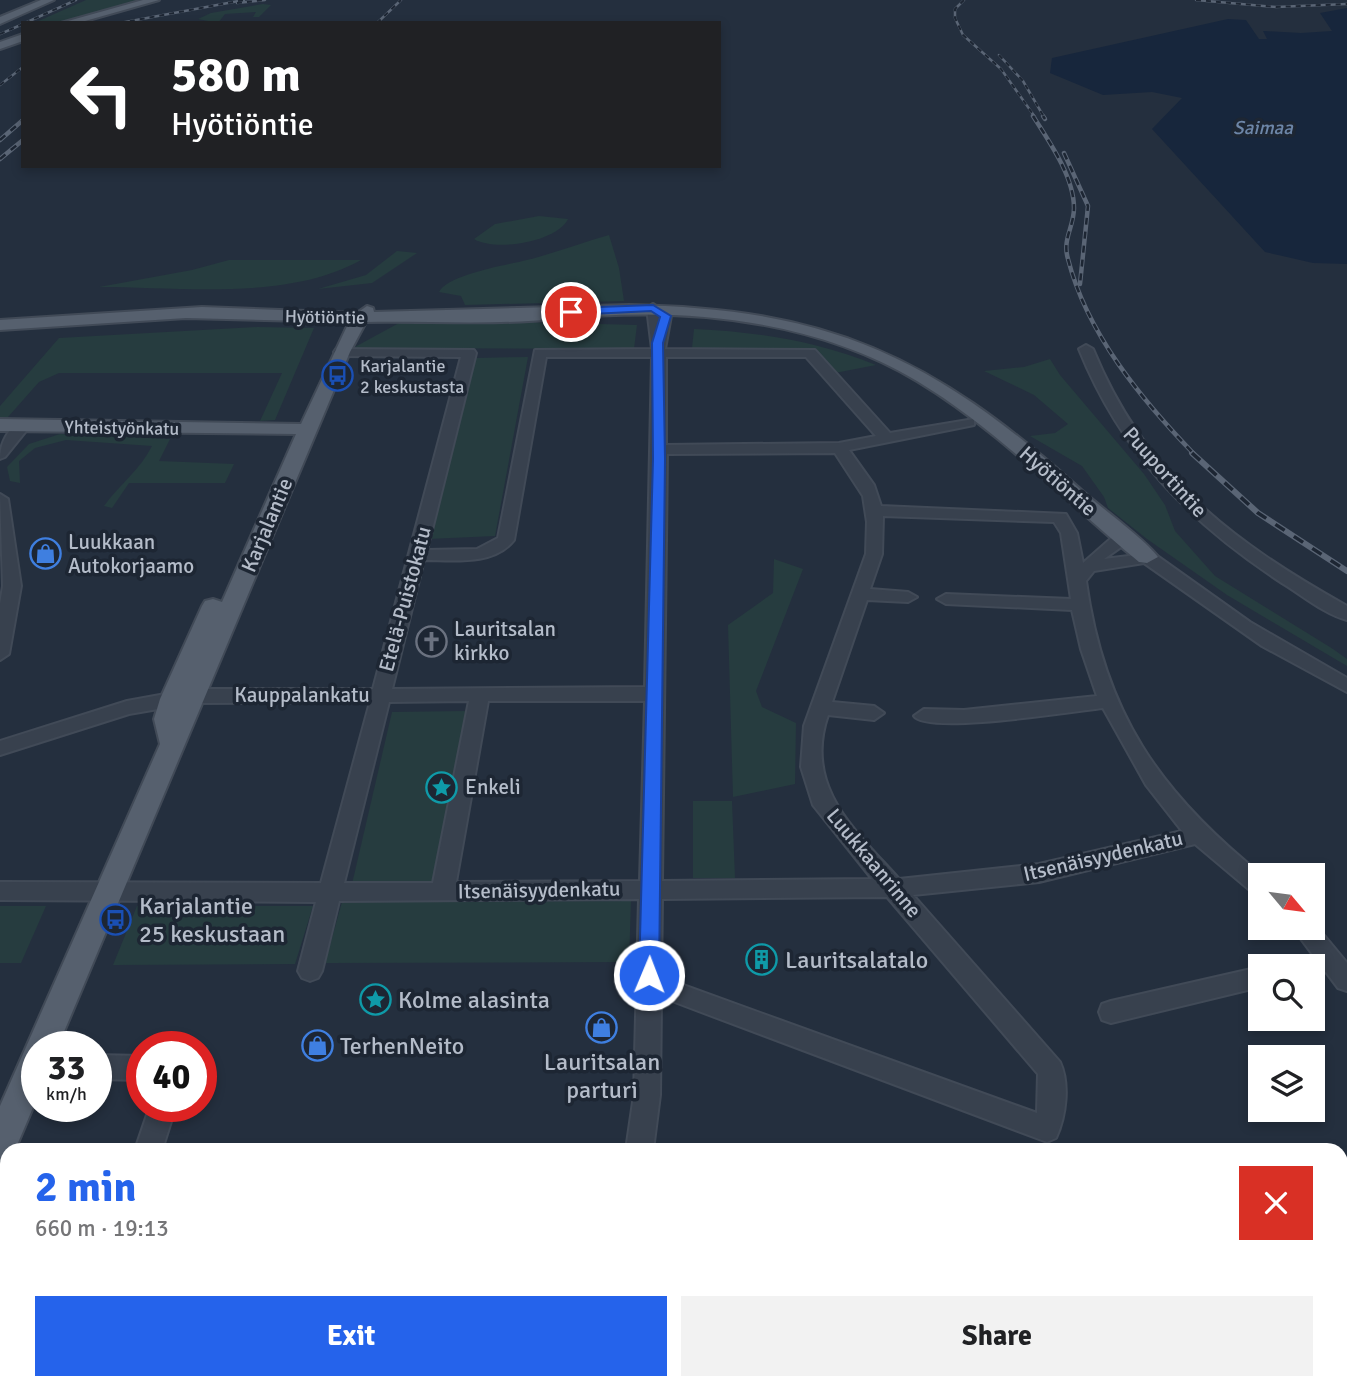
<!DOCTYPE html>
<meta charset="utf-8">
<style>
:root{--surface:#fff;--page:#f2f2f2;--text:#202124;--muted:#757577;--accent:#2563eb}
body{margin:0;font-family:Signika,sans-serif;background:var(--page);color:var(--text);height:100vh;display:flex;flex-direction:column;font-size:26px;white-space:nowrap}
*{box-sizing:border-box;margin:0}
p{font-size:23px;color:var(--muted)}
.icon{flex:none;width:38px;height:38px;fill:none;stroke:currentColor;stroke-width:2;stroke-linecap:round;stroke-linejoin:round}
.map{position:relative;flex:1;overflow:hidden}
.sheet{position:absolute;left:0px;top:1143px;width:1348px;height:247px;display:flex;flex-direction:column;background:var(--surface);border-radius:21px 21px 0 0;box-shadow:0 4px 10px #0003}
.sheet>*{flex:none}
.guide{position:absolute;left:21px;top:21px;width:700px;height:147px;border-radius:0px;box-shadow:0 4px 10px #0003;background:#202124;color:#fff;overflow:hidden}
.needle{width:46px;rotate:119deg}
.fabs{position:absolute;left:1248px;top:863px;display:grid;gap:14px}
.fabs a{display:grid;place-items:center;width:77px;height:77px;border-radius:0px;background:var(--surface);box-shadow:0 4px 10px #0003;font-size:35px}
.speed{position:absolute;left:21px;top:1031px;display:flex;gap:14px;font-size:35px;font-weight:700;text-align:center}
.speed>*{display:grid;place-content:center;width:91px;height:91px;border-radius:50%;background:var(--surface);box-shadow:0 4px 10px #0003;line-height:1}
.speed small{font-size:18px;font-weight:400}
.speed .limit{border:10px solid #d22;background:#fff;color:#111}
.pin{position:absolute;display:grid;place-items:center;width:60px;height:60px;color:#fff;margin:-30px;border:4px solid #fff;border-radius:50%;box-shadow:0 2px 7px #0007}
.me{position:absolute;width:77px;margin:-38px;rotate:1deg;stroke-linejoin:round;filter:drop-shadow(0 0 5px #0008)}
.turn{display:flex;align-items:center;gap:24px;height:147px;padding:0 35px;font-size:32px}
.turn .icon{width:91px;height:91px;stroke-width:2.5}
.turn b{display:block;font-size:49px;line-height:60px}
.round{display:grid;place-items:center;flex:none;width:74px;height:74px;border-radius:0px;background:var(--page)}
.head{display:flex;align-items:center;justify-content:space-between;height:119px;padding:0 35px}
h1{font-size:42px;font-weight:700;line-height:52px;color:var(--accent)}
.cta{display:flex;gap:14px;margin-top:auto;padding:14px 35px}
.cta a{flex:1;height:80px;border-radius:0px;background:var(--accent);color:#fff;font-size:28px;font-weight:700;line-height:80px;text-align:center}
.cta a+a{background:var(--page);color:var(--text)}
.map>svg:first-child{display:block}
</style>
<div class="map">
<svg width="1347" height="1389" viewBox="0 0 1347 1389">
<rect width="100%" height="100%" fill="#242f3e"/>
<g fill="#263c3f">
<path d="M86 0H142L56 23H34Z"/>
<path d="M263 4 271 5 259 17H253L256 12 225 14 218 23 198 19 211 13Z"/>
<path d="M539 216 568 219C557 242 495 252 474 239L495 224Z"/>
<path d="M609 235 619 268 624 301 465 305 461 296 439 292C449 273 515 264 535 258 560 251 584 242 609 235Z"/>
<path d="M397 251 417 253 372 283 318 289 366 275Z"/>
<path d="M229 260H361C288 301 182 287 99 287L192 270Z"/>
<path d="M525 322 637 325 634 349 353 348 399 323Z"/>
<path d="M257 327 314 328 275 420 260 421 282 373H59L39 382 8 417H0V406L59 338Z"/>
<path d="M694 329C759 332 816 341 876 365L835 373 811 348H692Z"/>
<path d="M528 357 495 536 428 539 474 358Z"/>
<path d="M1050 359 1060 375 1144 474 1165 505 1175 531 1215 576 1333 649 1347 659V666L1227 595 1147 539 1108 508 1104 497 1082 466 1030 436 1055 433 1068 424 1034 395 984 371 1024 367Z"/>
<path d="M60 434 170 439 159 461 234 464 225 483H129L112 508 104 506C120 484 140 470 152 446L66 440 35 448 19 461 20 483 10 481 7 467 29 444Z"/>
<path d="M774 559 803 569 756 691 762 707 796 723 795 784 733 797 728 625 773 593Z"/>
<path d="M466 711 436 884H352L392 712Z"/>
<path d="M693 801H732L735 878H693Z"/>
<path d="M631 901 629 962 325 963 342 902Z"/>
<path d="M0 906H46L21 963H0Z"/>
<path d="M137 906H313L295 964 113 965Z"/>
</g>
<path fill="#17263c" d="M1347 8V264L1313 263 1265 252 1152 129 1182 98 1152 92 1103 95 1050 73 1052 58 1228 19 1246 20 1259 39H1267L1263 31 1301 33 1332 31 1320 13Z"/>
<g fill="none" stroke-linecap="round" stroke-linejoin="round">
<defs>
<g id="minor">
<path d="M653 304 671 316 665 349 815 350 890 433 974 419V425L849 450 874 485 881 506 1066 514 1077 533 1083 563 1116 534H1128L1130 538 1128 542 1104 559 1153 553 1250 622 1347 678V692L1262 646 1144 563 1094 571 1086 581C1104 713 1160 793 1262 875L1260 895 1252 892 1195 844 1039 882 913 895 1060 1062C1070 1084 1066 1116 1056 1138L1047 1142 672 1001H661L660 1095 653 1150H626L634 1095 639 899 339 901 322 971 318 978 310 981 302 978 298 971 316 902 0 900V882L321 883 370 702 193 703 129 714 0 755V741L127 701 193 689H373L461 357 341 356 334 352 336 349 474 350 476 353 427 550 477 549 498 538 535 350 652 349 647 308ZM546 357H652L645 687 392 689 424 560C453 560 494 566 514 540ZM666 357H806L876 436 839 443 666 445ZM835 453 863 496 867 522 866 554 804 726 801 767 813 805 872 879 662 881 667 454ZM883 516 1054 522 1061 533 1071 599 946 594 937 599 946 604 1072 610 1081 649 1097 696 964 710 924 709 914 716C926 735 1075 711 1103 708L1146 785 1182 831 1039 864 899 879C855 830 803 787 828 715L874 720 884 713 874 706 832 702 867 600 908 602 917 597 908 592 870 589 882 554ZM469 701 433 883H344L389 702ZM488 701H645L640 881 456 882ZM887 897 1038 1074 1037 1113 672 981 661 980 662 899Z"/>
<path d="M1086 345 1093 349C1145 476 1231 541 1347 606V620C1324 614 1302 595 1282 583 1189 522 1121 453 1079 349Z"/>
<path d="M23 422 30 426 5 457 0 459C0 444 8 426 23 422Z"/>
<path d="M0 494 8 499 21 586 9 654 0 660V604L3 586Z"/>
<path d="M1312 921 1347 963V991L1338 988 1326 972 1312 975V966H1297L1301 959 1313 955 1293 928H1312Z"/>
<path d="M1260 967V987L1111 1023 1102 1020 1099 1012 1102 1004 1111 1001Z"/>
<path d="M96 1055 142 1056V1080L96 1079Z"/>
<path d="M150 1106H176L162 1150H135Z"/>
<path d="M65 1382H96L94 1389H62Z"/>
<path d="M534 1382H565L563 1389H531Z"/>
</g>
<g id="major">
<path d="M41 0H54L0 24V17Z"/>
<path d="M143 0H159L78 23H61Z"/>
<path d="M23 34V41L0 49V42Z"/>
<path d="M629 305C828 308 931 356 1078 487 1097 505 1145 539 1158 557L1147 563 1139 562C1065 501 1000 431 917 381 810 317 679 307 557 319 495 325 429 321 366 322L350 352 58 1046H37V1098L15 1150H7V1159L0 1161V1106L160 744 154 719 160 699 202 606 205 601 213 599 222 602 296 434 0 431V419L301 424 349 322 186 318 0 330V320L202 307 357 313 367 306 373 308 374 312Z"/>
</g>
</defs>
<use href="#minor" stroke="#414a57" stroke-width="4"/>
<use href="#major" stroke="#414a57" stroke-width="4"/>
<use href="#minor" fill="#38414e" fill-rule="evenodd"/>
<use href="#major" fill="#56606e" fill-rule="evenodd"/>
<defs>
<g id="rail-far2">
<path d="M964 0 955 9V18L963 35 1001 69 1035 117"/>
<path d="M1196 0 1276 7 1347 4"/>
<path d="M237 3 265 0"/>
<path d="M25 23 76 0"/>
<path d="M120 23 244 0"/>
<path d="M377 23 401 0"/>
<path d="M0 34 23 24"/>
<path d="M999 55 1023 81 1044 117"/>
<path d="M0 85 23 67"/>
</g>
<g id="rail-far1">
<path d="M1033 116C1049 141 1074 177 1074 208 1074 227 1062 239 1068 259 1087 334 1142 400 1194 454"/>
<path d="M1043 116 1045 119"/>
<path d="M0 140 23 120"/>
<path d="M1064 153 1088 206 1080 284"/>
<path d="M0 159 23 140"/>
</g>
<path id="rail" d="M1192 453 1258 513 1347 571"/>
</defs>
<use href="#rail-far2" stroke="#5a6575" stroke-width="2.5"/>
<use href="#rail-far1" stroke="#5a6575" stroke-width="4.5"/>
<use href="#rail" stroke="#5a6575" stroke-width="6"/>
<use href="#rail-far2" stroke="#1d2633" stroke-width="2" stroke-dasharray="5" stroke-linecap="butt"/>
<use href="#rail-far1" stroke="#1d2633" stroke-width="2.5" stroke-dasharray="7" stroke-linecap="butt"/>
<use href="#rail" stroke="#1d2633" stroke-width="3.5" stroke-dasharray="11" stroke-linecap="butt"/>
</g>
<path fill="#2563eb" stroke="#184099" stroke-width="2" d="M653 305 671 316 663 343 665 459 659 975 656 981 649 984 642 981 639 975 653 459 652 343 660 317 651 311 571 315 566 312 571 308Z"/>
<defs>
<symbol id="bus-ring" viewBox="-11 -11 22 22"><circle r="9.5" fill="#1d2633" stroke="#1a4fb4" stroke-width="1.5"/><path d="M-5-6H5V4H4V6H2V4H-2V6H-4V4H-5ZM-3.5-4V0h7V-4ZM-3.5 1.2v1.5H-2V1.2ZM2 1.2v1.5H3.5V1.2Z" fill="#1a4fb4"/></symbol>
<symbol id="shop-ring" viewBox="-11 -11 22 22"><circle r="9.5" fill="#1d2633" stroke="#3f7fe0" stroke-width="1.5"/><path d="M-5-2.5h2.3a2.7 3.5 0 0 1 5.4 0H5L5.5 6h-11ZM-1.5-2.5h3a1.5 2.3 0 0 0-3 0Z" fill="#3f7fe0"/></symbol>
<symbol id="church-ring" viewBox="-11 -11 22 22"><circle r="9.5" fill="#1d2633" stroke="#6b7280" stroke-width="1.5"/><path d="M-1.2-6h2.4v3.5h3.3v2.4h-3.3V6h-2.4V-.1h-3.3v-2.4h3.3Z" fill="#6b7280"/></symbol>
<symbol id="sight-ring" viewBox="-11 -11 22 22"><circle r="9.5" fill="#1d2633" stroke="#0f9aa8" stroke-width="1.5"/><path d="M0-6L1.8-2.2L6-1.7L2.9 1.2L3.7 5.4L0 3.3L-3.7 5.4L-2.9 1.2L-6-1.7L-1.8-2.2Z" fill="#0f9aa8"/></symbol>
<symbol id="building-ring" viewBox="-11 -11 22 22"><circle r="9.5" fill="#1d2633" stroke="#0f9aa8" stroke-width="1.5"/><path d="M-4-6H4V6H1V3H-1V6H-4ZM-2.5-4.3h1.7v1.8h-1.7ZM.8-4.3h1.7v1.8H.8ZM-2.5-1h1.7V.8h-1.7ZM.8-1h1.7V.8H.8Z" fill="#0f9aa8"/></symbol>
</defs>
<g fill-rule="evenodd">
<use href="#bus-ring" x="320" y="358" width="35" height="35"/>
<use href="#shop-ring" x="28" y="536" width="35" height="35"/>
<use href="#church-ring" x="414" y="624" width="35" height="35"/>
<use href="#sight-ring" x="424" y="770" width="35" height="35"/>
<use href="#bus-ring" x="98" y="902" width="35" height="35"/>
<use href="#building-ring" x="744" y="942" width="35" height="35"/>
<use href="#sight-ring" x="358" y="982" width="35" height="35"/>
<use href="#shop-ring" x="584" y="1010" width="35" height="35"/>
<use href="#shop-ring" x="300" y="1028" width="35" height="35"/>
</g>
<g text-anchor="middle" stroke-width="7" stroke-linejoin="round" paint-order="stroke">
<g font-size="18" fill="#b4bcc9" stroke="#1d2633">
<text transform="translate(325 317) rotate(1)" y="6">Hyötiöntie</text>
<text transform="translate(122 428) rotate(1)" y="6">Yhteistyönkatu</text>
</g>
<g font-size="18" fill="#b4bcc9" stroke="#1d2633" text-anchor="start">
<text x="360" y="372">Karjalantie<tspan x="360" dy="21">2 keskustasta</tspan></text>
</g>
<g font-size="19" font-style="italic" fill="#6d86a8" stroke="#1d2633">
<text x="1263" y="134">Saimaa</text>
</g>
<g font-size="21" fill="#b4bcc9" stroke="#1d2633">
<text transform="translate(1165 472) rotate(48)" y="7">Puuportintie</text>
<text transform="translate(1058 481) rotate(41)" y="7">Hyötiöntie</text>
<text transform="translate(267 525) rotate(-67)" y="7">Karjalantie</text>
<text transform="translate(405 599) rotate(-75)" y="7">Etelä-Puistokatu</text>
<text x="302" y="702">Kauppalankatu</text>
<text transform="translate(1103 856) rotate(-13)" y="7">Itsenäisyydenkatu</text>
<text transform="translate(874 863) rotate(50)" y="7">Luukkaanrinne</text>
<text transform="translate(539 890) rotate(-1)" y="7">Itsenäisyydenkatu</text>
</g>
<g font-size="21" fill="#b4bcc9" stroke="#1d2633" text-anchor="start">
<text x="68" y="549">Luukkaan<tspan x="68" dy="24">Autokorjaamo</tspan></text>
<text x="454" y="636">Lauritsalan<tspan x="454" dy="24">kirkko</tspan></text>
<text x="465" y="794">Enkeli</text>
</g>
<g font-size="24" fill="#b4bcc9" stroke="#1d2633" text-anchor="start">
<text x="139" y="914">Karjalantie<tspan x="139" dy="28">25 keskustaan</tspan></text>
<text x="785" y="968">Lauritsalatalo</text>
<text x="398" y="1008">Kolme alasinta</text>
<text x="340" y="1054">TerhenNeito</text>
<text x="602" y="1070" text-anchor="middle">Lauritsalan<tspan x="602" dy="28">parturi</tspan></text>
</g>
</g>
</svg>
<div class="fabs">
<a><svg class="needle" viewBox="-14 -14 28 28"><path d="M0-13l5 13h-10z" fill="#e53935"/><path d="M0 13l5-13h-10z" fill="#757577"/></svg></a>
<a><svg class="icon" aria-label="search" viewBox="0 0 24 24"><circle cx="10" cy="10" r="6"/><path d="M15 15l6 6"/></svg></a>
<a><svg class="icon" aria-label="layers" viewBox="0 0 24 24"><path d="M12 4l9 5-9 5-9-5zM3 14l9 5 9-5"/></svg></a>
</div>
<div class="speed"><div>33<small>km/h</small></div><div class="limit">40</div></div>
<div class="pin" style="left:571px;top:312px;background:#d93025"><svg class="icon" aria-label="arrive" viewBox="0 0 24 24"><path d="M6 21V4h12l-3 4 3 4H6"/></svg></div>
<svg class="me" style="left:649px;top:975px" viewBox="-20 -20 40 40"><circle r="17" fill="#2563eb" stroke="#fff" stroke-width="3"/><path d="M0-11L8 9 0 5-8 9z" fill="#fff"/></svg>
<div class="guide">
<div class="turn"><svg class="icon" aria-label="left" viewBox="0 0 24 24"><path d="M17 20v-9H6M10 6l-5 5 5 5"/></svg><div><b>580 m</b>Hyötiöntie</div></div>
</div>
<section class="sheet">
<div class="head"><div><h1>2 min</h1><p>660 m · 19:13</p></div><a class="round" style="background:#d93025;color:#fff"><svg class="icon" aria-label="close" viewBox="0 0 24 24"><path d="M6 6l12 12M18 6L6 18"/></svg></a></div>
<div class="cta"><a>Exit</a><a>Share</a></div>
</section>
</div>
